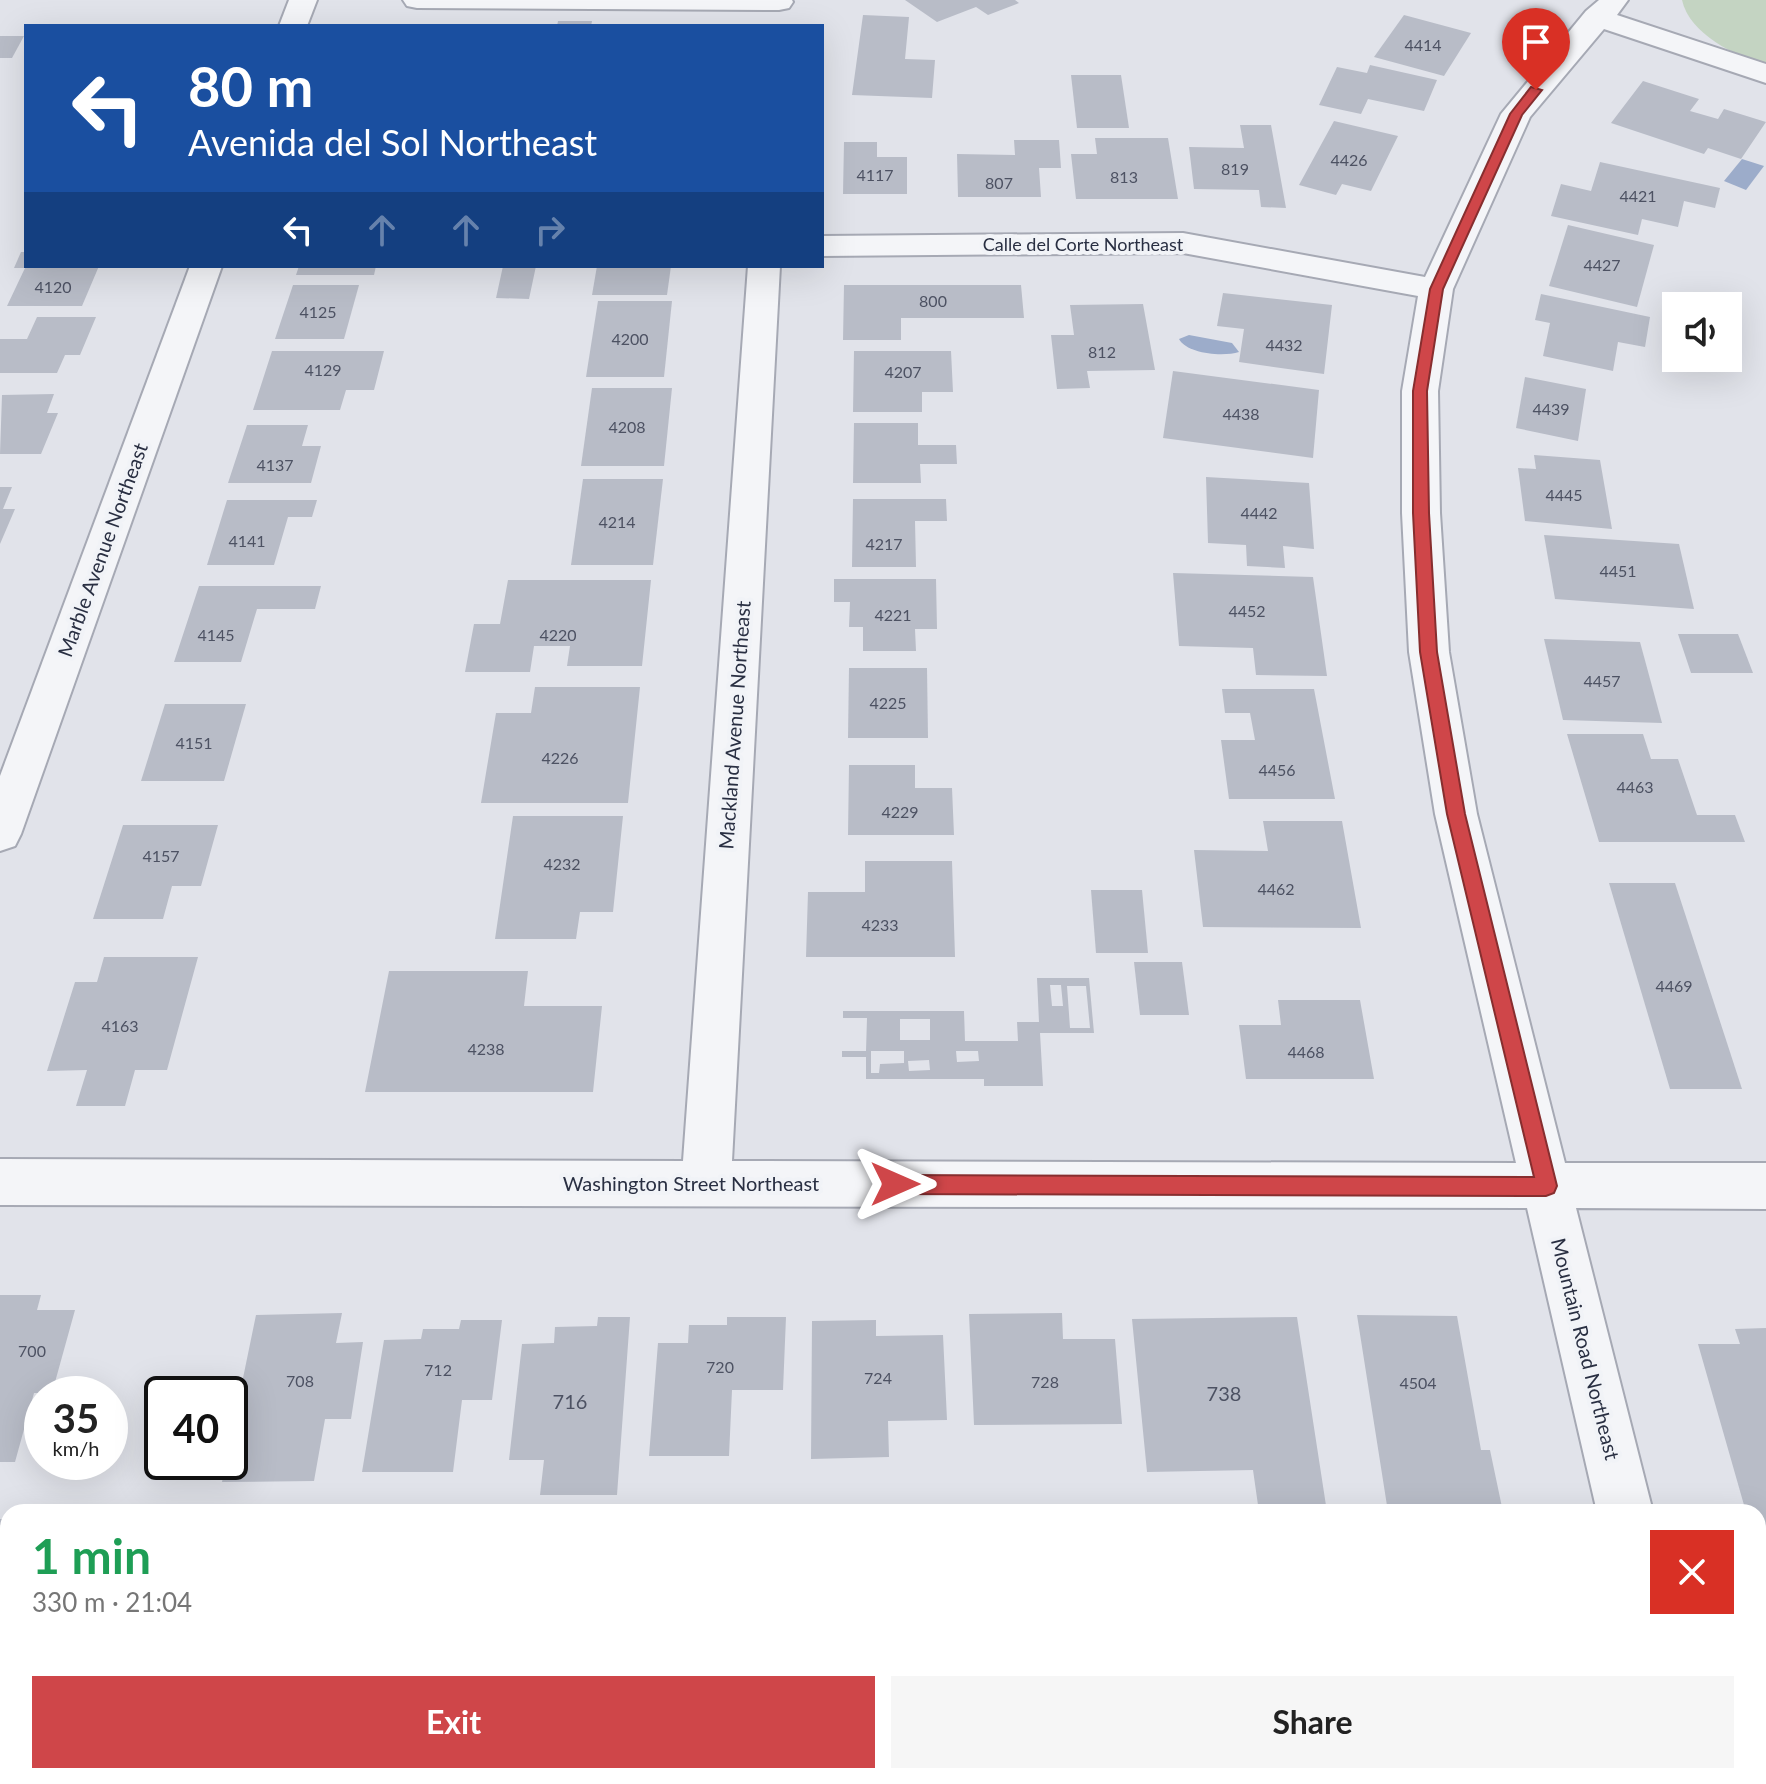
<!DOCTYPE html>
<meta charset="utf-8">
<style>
:root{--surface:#fff;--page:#f6f6f6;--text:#222;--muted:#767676;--accent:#cf4649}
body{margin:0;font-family:Lato,sans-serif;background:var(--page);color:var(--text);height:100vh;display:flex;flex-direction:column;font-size:30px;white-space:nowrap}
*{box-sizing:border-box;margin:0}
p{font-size:26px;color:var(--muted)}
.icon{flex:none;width:44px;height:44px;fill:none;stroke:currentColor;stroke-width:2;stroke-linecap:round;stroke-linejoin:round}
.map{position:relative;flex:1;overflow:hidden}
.sheet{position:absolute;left:0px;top:1504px;width:1766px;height:280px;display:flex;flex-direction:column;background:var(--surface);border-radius:24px 24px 0 0;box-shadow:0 8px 32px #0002}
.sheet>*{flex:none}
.hud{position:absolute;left:24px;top:24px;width:800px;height:244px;border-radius:0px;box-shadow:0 8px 32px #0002;background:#1a4fa0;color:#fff;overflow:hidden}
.fabs{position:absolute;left:1662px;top:292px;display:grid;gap:16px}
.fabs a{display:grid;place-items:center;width:80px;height:80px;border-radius:0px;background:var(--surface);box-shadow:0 8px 32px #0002;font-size:40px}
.speed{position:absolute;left:24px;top:1376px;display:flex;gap:16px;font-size:40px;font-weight:700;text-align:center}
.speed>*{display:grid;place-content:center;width:104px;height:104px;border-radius:50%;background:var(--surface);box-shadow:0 8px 32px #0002;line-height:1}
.speed small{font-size:20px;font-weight:400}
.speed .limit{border:4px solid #111;border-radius:12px;background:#fff;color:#111}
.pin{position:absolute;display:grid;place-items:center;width:68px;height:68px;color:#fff;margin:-82px -34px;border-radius:50% 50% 50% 0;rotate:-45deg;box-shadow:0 0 8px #0007}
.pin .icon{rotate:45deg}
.me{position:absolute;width:88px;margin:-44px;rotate:90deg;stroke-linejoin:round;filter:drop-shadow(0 0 6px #0008)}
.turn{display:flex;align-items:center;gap:28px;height:168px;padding:0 32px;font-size:36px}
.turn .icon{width:104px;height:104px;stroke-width:2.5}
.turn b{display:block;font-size:56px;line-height:68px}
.lanes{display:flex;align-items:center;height:76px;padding:0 32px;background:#0003;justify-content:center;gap:40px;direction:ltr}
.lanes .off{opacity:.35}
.round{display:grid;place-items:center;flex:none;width:84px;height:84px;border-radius:0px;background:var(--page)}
.overview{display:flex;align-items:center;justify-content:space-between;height:136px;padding:0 32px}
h1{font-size:48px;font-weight:700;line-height:60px;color:#1e9e55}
.primary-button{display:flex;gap:16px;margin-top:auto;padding:16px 32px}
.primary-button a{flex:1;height:92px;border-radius:0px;background:var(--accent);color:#fff;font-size:32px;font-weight:700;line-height:92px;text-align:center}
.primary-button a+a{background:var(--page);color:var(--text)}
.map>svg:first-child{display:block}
</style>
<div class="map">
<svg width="1766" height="1784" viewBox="0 0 1766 1784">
<rect width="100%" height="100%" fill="#e1e3ea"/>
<path fill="#c4d4c2" d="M1682 0H1766V66C1735 55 1690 35 1682 0Z"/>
<g fill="#9cacca">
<path d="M1742 159 1764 166 1746 190 1724 181Z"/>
<path d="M1189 335 1232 343 1239 352C1223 357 1187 354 1179 339Z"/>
</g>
<g fill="#b8bcc7" fill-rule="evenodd">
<path d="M905 0H1015L1019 3 988 15 976 7 937 22Z"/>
<path d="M863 15 909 17 905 59 935 60 932 98 852 95Z"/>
<path d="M1404 15 1471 33 1444 76 1374 57Z"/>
<path d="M558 21H592L591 26H557Z"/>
<path d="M0 36H24L12 58H0Z"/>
<path d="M1370 65 1437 80 1424 111 1368 99 1361 114 1319 105 1337 67 1367 73Z"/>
<path d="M1071 75H1121L1129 128H1077Z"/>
<path d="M1643 81 1699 99 1690 111 1718 119 1724 109 1766 122 1741 159 1708 148 1704 154 1611 123Z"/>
<path d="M1334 121 1398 136 1371 191 1342 184 1336 195 1299 185Z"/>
<path d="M1240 125H1271L1286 208 1261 207 1259 190 1194 189 1189 147 1244 148Z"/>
<path d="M1095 138H1168L1178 199H1076L1071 154H1097Z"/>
<path d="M1014 140H1059L1061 168H1039L1041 197H958L957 154 1015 155Z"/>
<path d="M844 142H877V157H907V194H843Z"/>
<path d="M1600 162 1720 188 1715 208 1684 201 1678 227 1642 219 1638 235 1551 216 1561 184 1591 191Z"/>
<path d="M1568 225 1654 245 1637 307 1549 286Z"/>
<path d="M21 252H26V266H99L82 306H7L25 268H14Z"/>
<path d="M299 266H376L374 275H296Z"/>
<path d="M503 266H536L529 299 496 298Z"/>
<path d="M597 266H671L667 295H592Z"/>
<path d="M293 285H359L344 339H275Z"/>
<path d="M844 285H1021L1024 318H901V340H843Z"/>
<path d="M1223 293 1332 305 1324 374 1239 362 1244 329 1217 326Z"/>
<path d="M1541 294 1650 317 1645 347 1618 342 1613 371 1543 356 1550 323 1535 320Z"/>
<path d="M598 301H672L664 377H586Z"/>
<path d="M1143 304 1155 370 1087 371 1090 388 1057 389 1051 335H1074L1070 305Z"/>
<path d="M37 317H96L80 355H65L57 373H0V339H27Z"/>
<path d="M272 351H384L374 390H346L340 410H253Z"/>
<path d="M854 351H951L953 392H922V412H853Z"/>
<path d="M1173 371 1319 390 1313 458 1163 438Z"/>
<path d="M1525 377 1586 389 1578 441 1516 428Z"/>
<path d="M592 388H672L664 466H581Z"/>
<path d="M54 394 47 413H58L41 454H0L2 395Z"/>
<path d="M854 423H918V445H956L957 464H920L921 483H853Z"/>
<path d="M247 425H308L302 446H321L311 483H228Z"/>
<path d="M1534 455 1600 460 1612 529 1525 521 1518 468 1536 469Z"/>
<path d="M1206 477 1309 483 1314 549 1283 546 1285 568 1247 566 1246 545 1208 543Z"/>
<path d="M583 479H663L653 565H571Z"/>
<path d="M0 487H12L3 509H15L0 544Z"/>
<path d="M853 499H946L947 521H915L916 567H852Z"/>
<path d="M227 500H317L312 517H288L274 565H207Z"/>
<path d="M1544 535 1679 544 1694 609 1555 599Z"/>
<path d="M1173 573 1313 577 1327 676 1256 675 1253 648 1179 646Z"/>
<path d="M834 579H936L937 629H915L916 651H863V627H849L850 602H834Z"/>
<path d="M508 580H651L642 666H567L570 646H534L530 672H465L474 624H500Z"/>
<path d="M199 586H321L315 609H257L241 662H174Z"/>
<path d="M1678 634H1738L1753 673H1691Z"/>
<path d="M1544 639 1640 642 1662 723 1563 720Z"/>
<path d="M849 668H927L928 738H848Z"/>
<path d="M535 687H640L628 803H481L496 713H531Z"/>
<path d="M1222 689H1314L1335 799H1229L1221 740H1255L1250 713H1225Z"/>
<path d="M165 704H246L224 781H141Z"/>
<path d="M1567 734H1643L1651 759H1678L1697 815H1735L1745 842H1599Z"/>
<path d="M849 765H915V788H952L954 835H848Z"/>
<path d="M513 816H623L613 912H580L576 939H495Z"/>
<path d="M1263 821H1342L1361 928 1203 927 1194 850 1268 851Z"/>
<path d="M123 825H218L201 886H172L163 919H93Z"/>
<path d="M865 861H952L955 957H806L808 892H865Z"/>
<path d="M1609 883H1675L1742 1089H1670Z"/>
<path d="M1091 890H1142L1148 953H1096Z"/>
<path d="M104 957H198L167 1070H135L125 1106H76L87 1070 47 1071 75 982H97Z"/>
<path d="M1134 962H1182L1189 1015H1140Z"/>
<path d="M389 971H528L524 1006H602L593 1092H365Z"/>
<path d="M1037 978H1089L1094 1033H1040L1043 1086H984V1079H866V1057H842V1051H866L867 1018H843V1011H964L965 1041H1018L1017 1022H1039ZM1050 985H1061L1063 1006H1052ZM1067 986H1086L1090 1028H1070ZM900 1019H930V1040H900ZM871 1051H904V1063L880 1064 879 1073H871ZM956 1051H978L979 1061 957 1062ZM929 1060 930 1070 909 1071 908 1061Z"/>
<path d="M1278 1000H1360L1374 1079H1246L1239 1025H1281Z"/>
<path d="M0 1295H41L37 1310H75L52 1393H34L15 1462H0Z"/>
<path d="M342 1313 336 1343 363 1342 351 1419H325L314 1481 222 1482 226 1462H230V1441L256 1315Z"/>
<path d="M1062 1313 1063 1339H1115L1122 1424 974 1425 969 1314Z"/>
<path d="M1357 1315 1457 1316 1481 1450H1490L1503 1512H1388Z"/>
<path d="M598 1317H630L617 1495H540L544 1460H509L522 1344 554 1343 555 1327 597 1326Z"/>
<path d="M727 1317H786L783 1390H732L729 1456H649L658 1343H688L689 1325H727Z"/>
<path d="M1297 1317 1327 1512H1259L1253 1470 1147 1472 1132 1319Z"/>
<path d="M461 1320H502L492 1400H462L453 1472H362L384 1340 421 1339 423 1329H459Z"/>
<path d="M876 1320V1336L943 1335 947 1420 888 1421 889 1457 811 1459 812 1321Z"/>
<path d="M1766 1328V1565H1762L1758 1552V1512H1746L1698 1344H1740L1735 1329Z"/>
<rect x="0" y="1519" width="8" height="74"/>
<path d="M1455 1776H1547L1548 1784H1457Z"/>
</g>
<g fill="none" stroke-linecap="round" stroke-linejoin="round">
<defs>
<g id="minor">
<path d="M289 0H317L307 26H279Z"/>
<path d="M403 0H792L793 2 789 8 779 10 417 8 407 6Z"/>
<path d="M1599 0H1628L1617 15 1766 64V83L1604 29 1530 117 1453 289 1438 391 1440 513 1449 652 1477 814 1565 1163H1766V1209L1576 1208 1653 1512H1597L1527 1208 0 1205V1159L683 1161 748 266H780L732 1161 1516 1163 1435 814 1409 652 1402 513V391L1418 296 1183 253 822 256V236L1183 233 1425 277 1501 114 1586 11Z"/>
<path d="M190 266H222L21 834 15 846 0 851V776Z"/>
<rect x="0" y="1592" width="8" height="56"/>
<path d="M1660 1776H1720L1722 1784H1662Z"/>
</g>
</defs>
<use href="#minor" stroke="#a6a9b4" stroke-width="4"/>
<use href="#minor" fill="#f4f5f8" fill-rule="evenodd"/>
</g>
<path fill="#cf4649" stroke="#872e2f" stroke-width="2" d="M1531 87 1542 90 1522 115 1443 289 1427 391 1429 513 1437 652 1465 814 1557 1186 1554 1193 1546 1196 895 1194 888 1191 885 1184 888 1178 895 1175 1534 1177 1447 814 1420 652 1413 513V391L1430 289 1510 114Z"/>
<g text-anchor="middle" stroke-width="8" stroke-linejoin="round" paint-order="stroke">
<g font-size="16" fill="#4d5263">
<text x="1423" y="51">4414</text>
<text x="1349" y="166">4426</text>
<text x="1235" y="175">819</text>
<text x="875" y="181">4117</text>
<text x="1124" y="183">813</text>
<text x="999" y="189">807</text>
<text x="1638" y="202">4421</text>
<text x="1602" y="271">4427</text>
<text x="53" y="293">4120</text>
<text x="933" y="307">800</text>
<text x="318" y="318">4125</text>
<text x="630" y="345">4200</text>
<text x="1284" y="351">4432</text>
<text x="1102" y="358">812</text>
<text x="323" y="376">4129</text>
<text x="903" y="378">4207</text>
<text x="1551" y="415">4439</text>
<text x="1241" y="420">4438</text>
<text x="627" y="433">4208</text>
<text x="275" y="471">4137</text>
<text x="1564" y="501">4445</text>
<text x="1259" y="519">4442</text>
<text x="617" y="528">4214</text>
<text x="247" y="547">4141</text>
<text x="884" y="550">4217</text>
<text x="1618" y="577">4451</text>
<text x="1247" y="617">4452</text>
<text x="893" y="621">4221</text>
<text x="216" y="641">4145</text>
<text x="558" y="641">4220</text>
<text x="1602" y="687">4457</text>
<text x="888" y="709">4225</text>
<text x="194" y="749">4151</text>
<text x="560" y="764">4226</text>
<text x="1277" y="776">4456</text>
<text x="1635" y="793">4463</text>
<text x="900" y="818">4229</text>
<text x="161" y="862">4157</text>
<text x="562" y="870">4232</text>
<text x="1276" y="895">4462</text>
<text x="880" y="931">4233</text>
<text x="1674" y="992">4469</text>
<text x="120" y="1032">4163</text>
<text x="486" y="1055">4238</text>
<text x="1306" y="1058">4468</text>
<text x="32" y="1357">700</text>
<text x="720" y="1373">720</text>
<text x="438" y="1376">712</text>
<text x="878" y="1384">724</text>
<text x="300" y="1387">708</text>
<text x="1045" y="1388">728</text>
<text x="1418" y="1389">4504</text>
</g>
<g font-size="18" fill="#292f42" stroke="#f1f3f7">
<text x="1083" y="251">Calle del Corte Northeast</text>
</g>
<g font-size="20" fill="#292f42" stroke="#f1f3f7">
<text transform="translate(103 550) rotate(-70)" y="7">Marble Avenue Northeast</text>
<text transform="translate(735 725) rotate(-86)" y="7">Mackland Avenue Northeast</text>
<text x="691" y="1191">Washington Street Northeast</text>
<text transform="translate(1585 1349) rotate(76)" y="7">Mountain Road Northeast</text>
</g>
<g font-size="20" fill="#4d5263">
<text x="1224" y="1401">738</text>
<text x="570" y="1409">716</text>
</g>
</g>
</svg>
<div class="fabs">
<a><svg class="icon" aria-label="sound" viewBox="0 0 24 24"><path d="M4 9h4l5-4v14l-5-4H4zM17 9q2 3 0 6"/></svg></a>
</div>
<div class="speed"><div>35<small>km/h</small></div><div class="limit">40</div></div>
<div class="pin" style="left:1536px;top:90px;background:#d93025"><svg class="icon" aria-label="arrive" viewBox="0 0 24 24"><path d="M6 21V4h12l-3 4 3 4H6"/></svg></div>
<svg class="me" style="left:895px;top:1184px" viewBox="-20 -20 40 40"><path d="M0-17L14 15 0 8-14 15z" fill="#cf4649" stroke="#fff" stroke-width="4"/></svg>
<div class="hud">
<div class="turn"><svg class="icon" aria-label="left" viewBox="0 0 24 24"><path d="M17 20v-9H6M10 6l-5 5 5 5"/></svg><div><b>80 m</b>Avenida del Sol Northeast</div></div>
<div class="lanes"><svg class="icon" aria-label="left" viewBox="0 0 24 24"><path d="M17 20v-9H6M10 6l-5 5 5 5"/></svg><svg class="icon off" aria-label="ahead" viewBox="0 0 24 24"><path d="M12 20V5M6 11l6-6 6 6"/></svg><svg class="icon off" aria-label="ahead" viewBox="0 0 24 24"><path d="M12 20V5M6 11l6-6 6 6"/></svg><svg class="icon off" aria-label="right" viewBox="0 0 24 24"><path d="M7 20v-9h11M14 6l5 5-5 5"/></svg></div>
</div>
<section class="sheet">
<div class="overview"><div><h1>1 min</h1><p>330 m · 21:04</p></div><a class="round" style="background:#d93025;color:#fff"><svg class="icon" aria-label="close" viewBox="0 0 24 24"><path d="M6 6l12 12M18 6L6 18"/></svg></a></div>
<div class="primary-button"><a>Exit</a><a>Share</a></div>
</section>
</div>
